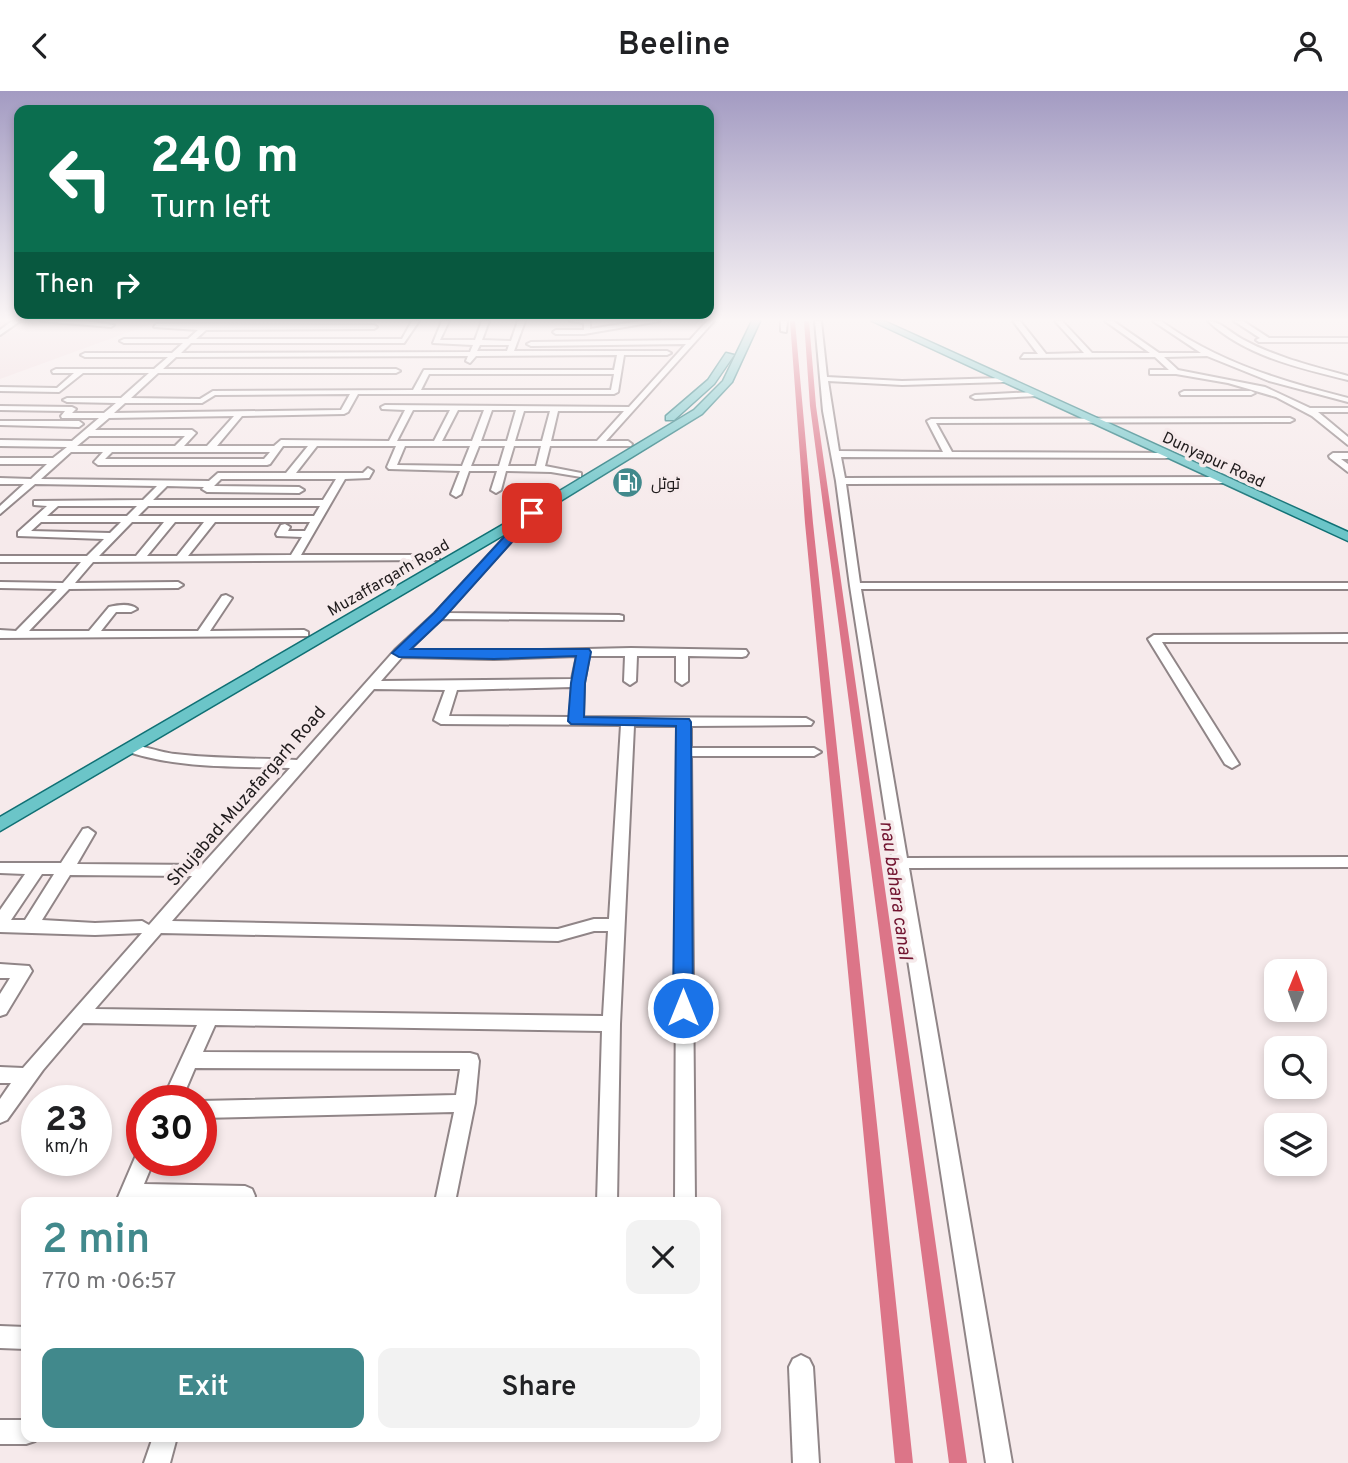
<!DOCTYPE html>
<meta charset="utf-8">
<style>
:root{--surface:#fff;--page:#f2f2f2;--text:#202124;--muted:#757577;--accent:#41898c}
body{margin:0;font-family:Overpass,Cairo,sans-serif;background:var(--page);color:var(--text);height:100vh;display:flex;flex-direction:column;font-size:26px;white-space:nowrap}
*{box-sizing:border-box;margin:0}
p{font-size:23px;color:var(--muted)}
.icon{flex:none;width:38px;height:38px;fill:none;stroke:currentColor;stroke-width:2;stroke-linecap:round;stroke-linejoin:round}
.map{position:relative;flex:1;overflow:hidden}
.sheet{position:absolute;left:21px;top:1106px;width:700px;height:245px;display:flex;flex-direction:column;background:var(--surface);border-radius:14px;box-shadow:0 4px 10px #0003}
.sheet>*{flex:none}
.guide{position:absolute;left:14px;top:14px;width:700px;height:214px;border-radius:14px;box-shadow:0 4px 10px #0003;background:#0b6e4f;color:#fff;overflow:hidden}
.needle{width:46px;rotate:1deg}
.tools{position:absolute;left:1264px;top:868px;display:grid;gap:14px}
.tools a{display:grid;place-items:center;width:63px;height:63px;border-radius:14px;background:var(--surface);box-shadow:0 4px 10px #0003;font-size:35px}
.speed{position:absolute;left:21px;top:994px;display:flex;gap:14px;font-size:35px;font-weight:700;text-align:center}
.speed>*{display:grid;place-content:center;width:91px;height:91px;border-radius:50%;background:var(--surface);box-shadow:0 4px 10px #0003;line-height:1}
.speed small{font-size:18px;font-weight:400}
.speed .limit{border:10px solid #d22;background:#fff;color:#111}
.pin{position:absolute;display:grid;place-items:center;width:60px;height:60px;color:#fff;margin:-30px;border-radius:14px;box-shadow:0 4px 10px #0006}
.me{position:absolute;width:77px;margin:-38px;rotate:0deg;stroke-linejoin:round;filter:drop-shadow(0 0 5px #0008)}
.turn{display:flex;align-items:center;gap:24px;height:147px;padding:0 21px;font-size:32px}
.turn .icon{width:91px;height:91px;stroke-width:2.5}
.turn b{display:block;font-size:49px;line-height:60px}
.then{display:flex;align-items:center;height:66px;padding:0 21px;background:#0003;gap:14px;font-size:26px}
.round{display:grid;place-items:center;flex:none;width:74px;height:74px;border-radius:14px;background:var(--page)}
.headline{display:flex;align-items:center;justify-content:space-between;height:119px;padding:0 21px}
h1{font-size:42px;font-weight:600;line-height:52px;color:var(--accent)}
.button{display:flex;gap:14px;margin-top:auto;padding:14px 21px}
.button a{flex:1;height:80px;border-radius:14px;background:var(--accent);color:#fff;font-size:28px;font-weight:600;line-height:80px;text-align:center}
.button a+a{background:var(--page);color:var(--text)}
header{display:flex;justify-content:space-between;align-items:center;height:91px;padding:0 21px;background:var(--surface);font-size:32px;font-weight:600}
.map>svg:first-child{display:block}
</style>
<header><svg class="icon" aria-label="back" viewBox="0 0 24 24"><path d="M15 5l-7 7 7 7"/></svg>Beeline<svg class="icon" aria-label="person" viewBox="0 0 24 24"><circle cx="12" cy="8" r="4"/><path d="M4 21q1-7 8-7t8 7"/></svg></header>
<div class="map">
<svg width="1348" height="1372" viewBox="0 0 1348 1372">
<rect width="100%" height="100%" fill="#f6eaeb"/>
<path fill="#f0dbde" d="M0 230H159L0 288Z"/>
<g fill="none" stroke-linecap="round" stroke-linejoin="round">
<g fill="#dc7588" fill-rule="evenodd">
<path d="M790 230H795L813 432 913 1372H895L805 432Z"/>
<path d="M804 230H809L816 315 967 1372H949L810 315Z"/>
</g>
<defs>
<g id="minor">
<path d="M12 230H20L0 244V239Z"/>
<path d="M41 230H86L114 234 111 236Z"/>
<path d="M412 230H419L404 252H191L181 262 470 261 473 254 433 252 442 230H449L440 249H475L482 230H489L482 249 511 250 518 230H525L514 260H667L671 262 667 264H624L618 301 614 303H358L348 321 344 323 242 325 217 355H274L281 349 389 350 405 319 382 318 381 316 385 314 629 316 686 253 531 255 527 253 531 251 690 249 707 230H714L606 350H628L632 353 631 355H550L545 375 581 382V386L551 381 506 380 501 399 496 402 491 399 497 380H469L461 403 456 406 451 403 460 380 389 378 387 376 396 355H317L296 382H363L368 377 373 380 369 387 345 388 301 464H435L439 465V469L93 471 75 492 178 491 183 494 178 497 69 498 29 540H89L109 516C117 514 131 512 137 518L131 521H116L101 540H198L222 505 226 504 232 507 210 540 304 539 308 541V545L0 547V539L16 540 57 498 0 497V491L63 492 81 471H0V465H87L104 448 18 445V441L47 415 34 414V410L143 409 157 395 35 393 0 423V415L24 393H0V387L31 388 47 373H0V367H53L67 356 0 355V349L72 350 99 327H62L61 325 65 320 0 319V315L72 316 76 318 72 322H104L116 312 67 311 63 309 67 307H121L149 282H83L59 301 0 300V296L57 297 74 282H53L52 280 56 278H154L168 266H85L81 264 85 262H172L183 252H124L120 250 124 248H188L198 239 154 236 156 233 374 234 377 236 374 238 206 239 196 248H402ZM480 254H509L507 260H477ZM617 264 614 279H424L413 299 213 300 200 308 131 307 158 282H396L400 280 396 278H163L176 266 468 265 466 270 470 272 476 265ZM429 283H614L611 299H421ZM350 303 341 319 114 322 125 312H202L215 304ZM413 319H450L434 350H397ZM458 319H484L472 350H442ZM492 319H516L507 350H481ZM524 320H550L542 350H515ZM558 320H624L597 350H551ZM234 325 207 355H184L196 342 192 339H95L109 327ZM89 345H185L175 355H77ZM283 355H308L286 382H218L209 390 41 388 71 361H103L94 371 98 374H267L270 373ZM405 355H470L462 375 397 374ZM479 355H505L499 375H471ZM514 355H541L536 375H508ZM112 361H270L264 368H105ZM221 388H336L323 409H153L167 395 204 396 202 398 207 401 299 402 304 399 299 396 214 395ZM58 415H137L127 425H47ZM148 415H320L314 425H138ZM41 431H121L110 442 31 440ZM132 431H164L136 465H99ZM175 431H204L177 465H147ZM215 431H310L305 440H288L290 436 285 433 281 434 276 443 277 445 302 446 291 464 188 465Z"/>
<path d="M570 230H590V238L640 230H660L584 243H556L553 241 556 239H584V232Z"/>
<path d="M781 230H787L786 241 781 240Z"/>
<path d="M815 230H821L827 286 902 290 1003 287 1007 289 1003 291 902 294 828 290 839 360 943 361 927 330 931 328 1290 327 1294 329 1290 331 936 332 952 361 1170 362 1171 364 1167 367 841 366 845 387 1222 386 1227 389 1222 392 846 393 860 492H1348V498H861L907 767 1348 766V776L909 777 1012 1372H986L850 495 836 390 823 320Z"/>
<path d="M1013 230H1020L1046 263 1084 262 1055 230H1062L1092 262H1150L1105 230H1113L1159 262H1201L1153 230H1161C1217 271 1281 290 1348 307V311L1269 290 1207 265 1164 266 1178 279 1265 296 1310 317H1348V321H1318L1348 346V354L1312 325 1276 306 1228 292 1176 283H1150V279H1169L1155 266 1021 267 1024 263H1038Z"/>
<path d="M1208 230C1220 230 1231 242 1242 248 1275 266 1312 275 1348 285V289C1300 277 1245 265 1208 230Z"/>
<path d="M1234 230H1243L1269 247H1348V251H1259L1256 249 1260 247Z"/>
<path d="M1184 300H1251L1255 302 1251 304H1181L1180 302Z"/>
<path d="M1034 301H1037V305L975 308 971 306 975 304Z"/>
<path d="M0 330H79L83 333 79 336 0 334Z"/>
<path d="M1333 362H1348V368H1341L1348 373V381L1330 367 1329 365Z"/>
<path d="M532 419 535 420V424L447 522 619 524 623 525V529L441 528 409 559 494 560 631 557 746 559 748 562 746 565 742 566 688 565V590L682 594 676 590V565H637L636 590 630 594 624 590 625 565H589L584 592 583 626 806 627 813 631 811 634 691 635V657H814L821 661 814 665H691L695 1111H675L677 635H634L620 933 617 1111H597L602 940 215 934 203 961 470 962 477 964 479 970 475 1012 455 1111H435L454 1021 201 1027 200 1010 456 1004 460 978 195 977 181 1010H162L197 934 83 932 43 979 7 1029 0 1032V1008L11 992H0V976L23 977 142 842 95 844 0 841V819L25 783 0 782V772H61L83 738 88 737 95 742 77 773 202 774 290 677C235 675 178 678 126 660L124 657 126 654C136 652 162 662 175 663 215 668 257 667 297 669L395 559 434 523 529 420ZM577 565 572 588 381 590 402 566 494 568ZM572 596 570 626 449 625 457 599ZM374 598 445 599 434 629 441 633 621 634 609 828H594L558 838 172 830ZM42 783H54L25 829H11ZM70 784 192 785 149 834 142 830 95 832 42 829ZM594 840H608L603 925 95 918 161 842 558 850Z"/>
<path d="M1348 543V551H1162L1239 673 1232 677 1225 673 1148 548 1154 544Z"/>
<path d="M0 873 29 875 32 880 6 923 0 925V903L10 887H0Z"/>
<path d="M142 1061V1069H154L144 1093 245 1095 252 1098 255 1105 253 1111H116L137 1062Z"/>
<path d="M0 1235 26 1236V1258L0 1257Z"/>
<path d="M801 1264 809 1268 813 1276 819 1372H793L789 1276 793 1268Z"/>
<path d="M0 1329H26V1346H36L35 1350 26 1353H0Z"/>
<path d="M153 1346H177L170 1372H144Z"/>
</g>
<g id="major">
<path d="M752 230H760L732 291 702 323 536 425 0 740V726L528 419 694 319 723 290Z"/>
<path d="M872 230H884L1348 441V450Z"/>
<path d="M726 262 734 264 714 293 674 329H666V325L708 289Z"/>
</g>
</defs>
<use href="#minor" stroke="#908587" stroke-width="4"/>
<use href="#major" stroke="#107074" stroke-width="3"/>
<use href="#minor" fill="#fff" fill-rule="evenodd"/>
<use href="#major" fill="#6bc5c8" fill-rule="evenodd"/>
</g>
<linearGradient id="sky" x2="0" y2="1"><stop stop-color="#a39bc2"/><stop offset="0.54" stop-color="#fbf6f6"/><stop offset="1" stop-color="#fbf6f6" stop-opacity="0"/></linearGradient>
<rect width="1348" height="423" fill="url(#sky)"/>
<path fill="#1a73e8" stroke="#114b97" stroke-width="2" d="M528 420 538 422 443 528 411 558H589L591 561 585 592 584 626 689 628 691 631 693 917 690 923 683 925 676 923 673 917 676 635 571 633 568 630 571 592 576 565 494 568 399 566 392 562 434 522Z"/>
<defs>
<symbol id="fuel-disc" viewBox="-11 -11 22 22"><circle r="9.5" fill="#41898c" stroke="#f6eaeb"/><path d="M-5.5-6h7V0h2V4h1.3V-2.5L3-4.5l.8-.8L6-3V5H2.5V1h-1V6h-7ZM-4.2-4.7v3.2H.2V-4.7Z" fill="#fff"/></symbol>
</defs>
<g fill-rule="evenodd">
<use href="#fuel-disc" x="610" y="374" width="35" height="35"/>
</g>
<g text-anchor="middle" stroke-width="7" stroke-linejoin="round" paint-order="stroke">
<g font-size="16" fill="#1f1b1c" stroke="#f6eaeb">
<text transform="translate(1214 368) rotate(25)" y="6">Dunyapur Road</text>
<text transform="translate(388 486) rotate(-30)" y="6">Muzaffargarh Road</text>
</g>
<g font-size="16" fill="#1f1b1c" stroke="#f6eaeb" text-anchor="start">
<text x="651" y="398">ٹوٹل</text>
</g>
<g font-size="18" fill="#1f1b1c" stroke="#f6eaeb">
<text transform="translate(246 705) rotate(-49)" y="6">Shujabad-Muzafargarh Road</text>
</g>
<g font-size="19" font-style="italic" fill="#721430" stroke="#f6eaeb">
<text transform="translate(897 799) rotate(82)" y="7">nau bahara canal</text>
</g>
</g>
</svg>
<div class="tools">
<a><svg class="needle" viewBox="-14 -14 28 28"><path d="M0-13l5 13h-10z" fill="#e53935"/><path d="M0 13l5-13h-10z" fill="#757577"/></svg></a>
<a><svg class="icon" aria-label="search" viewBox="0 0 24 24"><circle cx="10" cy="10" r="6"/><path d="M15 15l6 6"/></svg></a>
<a><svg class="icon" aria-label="layers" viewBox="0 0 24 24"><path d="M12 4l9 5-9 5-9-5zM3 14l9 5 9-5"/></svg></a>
</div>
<div class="speed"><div>23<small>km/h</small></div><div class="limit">30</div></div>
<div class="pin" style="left:532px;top:422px;background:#d93025"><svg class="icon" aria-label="arrive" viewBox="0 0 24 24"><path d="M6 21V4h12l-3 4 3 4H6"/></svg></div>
<svg class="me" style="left:683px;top:917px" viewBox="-20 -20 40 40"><circle r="17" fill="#1a73e8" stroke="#fff" stroke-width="3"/><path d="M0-11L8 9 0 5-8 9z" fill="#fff"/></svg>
<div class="guide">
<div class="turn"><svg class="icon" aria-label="left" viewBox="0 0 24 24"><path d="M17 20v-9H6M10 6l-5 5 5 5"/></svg><div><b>240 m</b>Turn left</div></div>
<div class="then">Then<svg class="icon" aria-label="right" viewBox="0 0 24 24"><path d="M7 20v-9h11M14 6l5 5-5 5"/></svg></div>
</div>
<section class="sheet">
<div class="headline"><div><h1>2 min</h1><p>770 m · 06:57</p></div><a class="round"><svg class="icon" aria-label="close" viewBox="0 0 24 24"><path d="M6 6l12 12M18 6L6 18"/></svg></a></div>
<div class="button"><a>Exit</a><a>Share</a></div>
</section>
</div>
